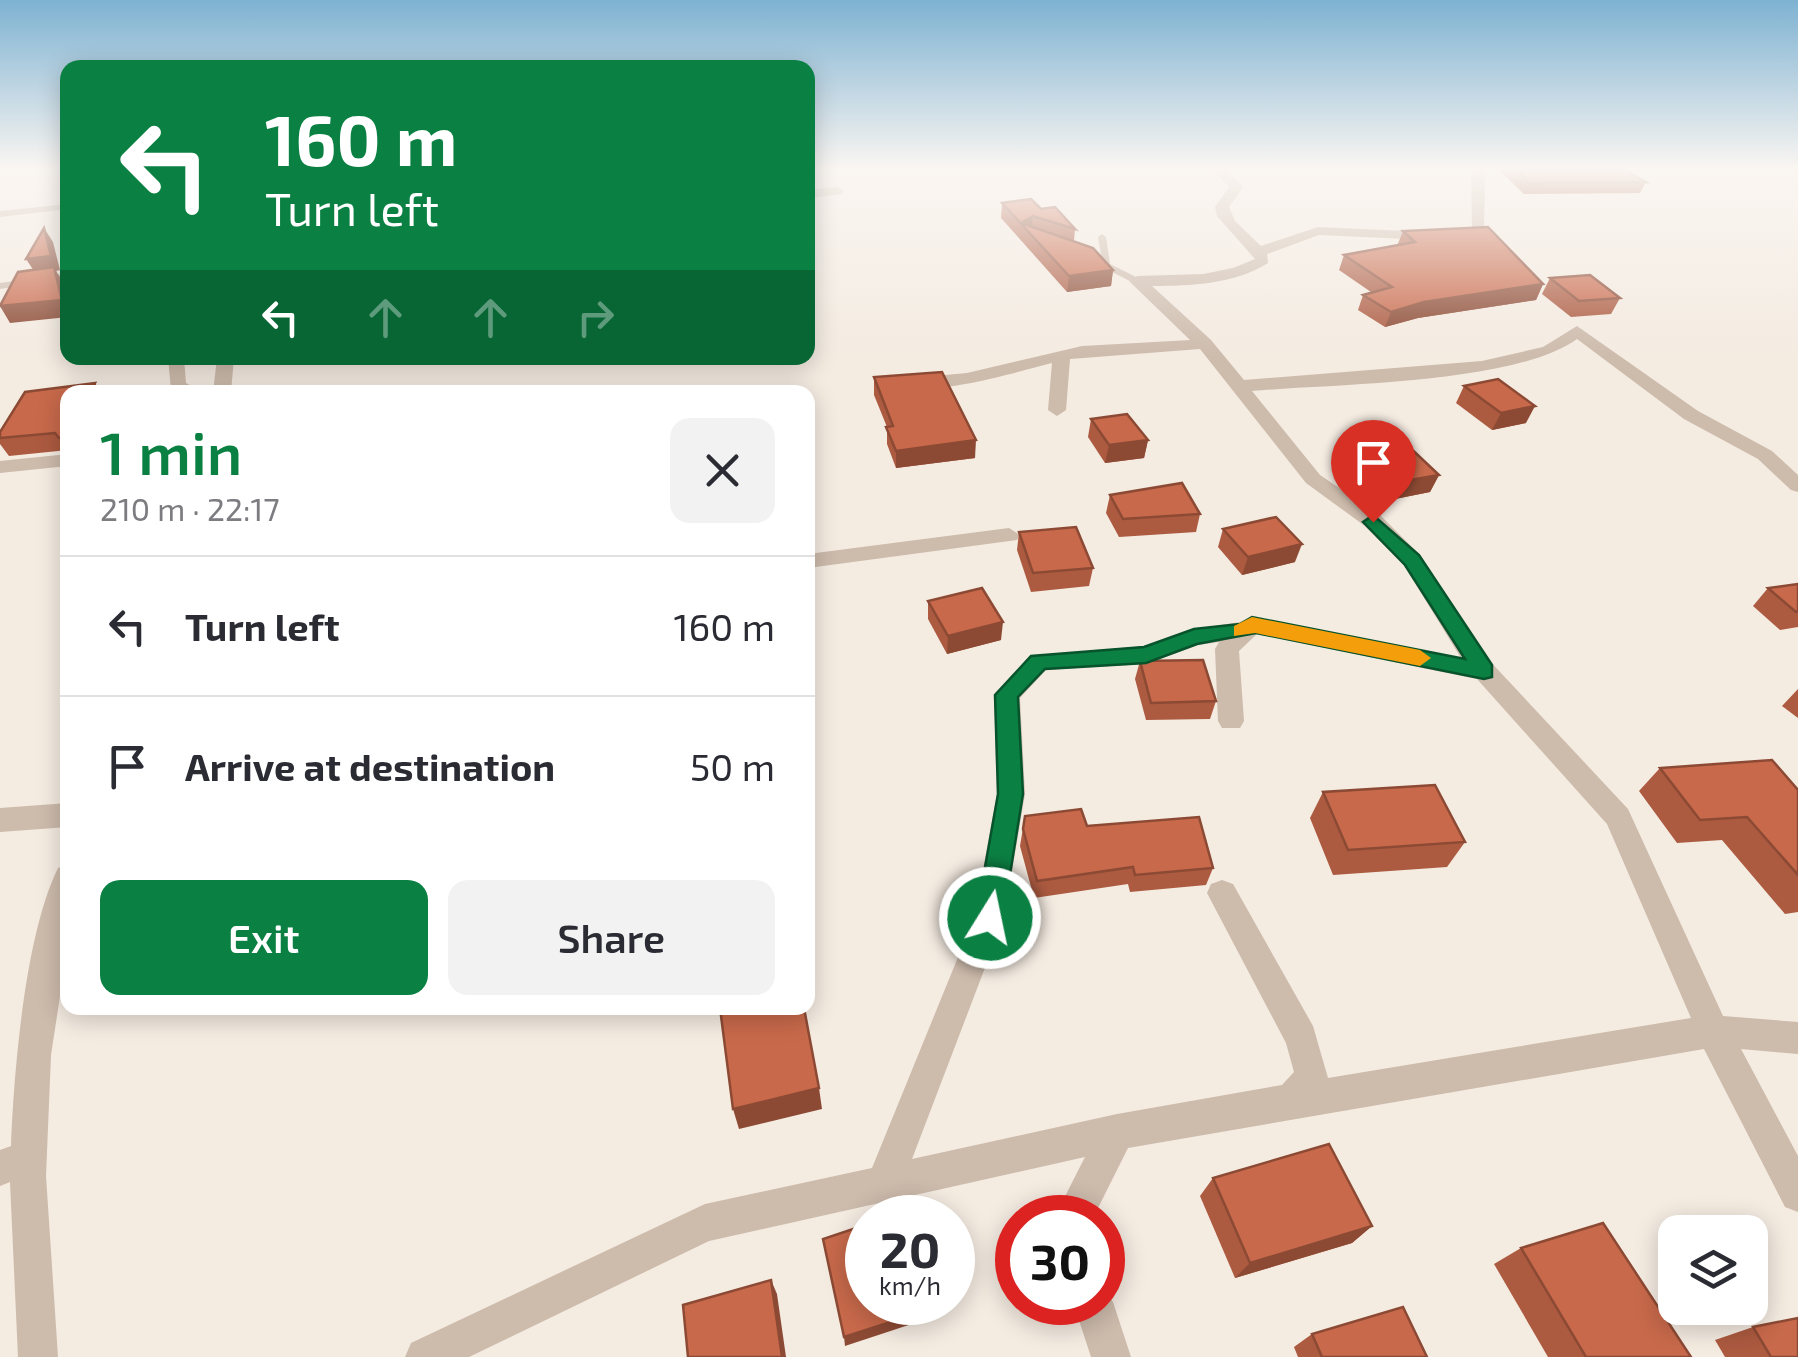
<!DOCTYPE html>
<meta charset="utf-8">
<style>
:root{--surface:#fff;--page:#f2f2f3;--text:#2b2b33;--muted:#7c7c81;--line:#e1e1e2;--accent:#0b8043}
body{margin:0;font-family:"Exo 2",sans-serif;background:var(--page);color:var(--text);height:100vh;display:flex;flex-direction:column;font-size:38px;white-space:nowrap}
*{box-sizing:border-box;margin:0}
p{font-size:32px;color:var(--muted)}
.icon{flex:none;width:55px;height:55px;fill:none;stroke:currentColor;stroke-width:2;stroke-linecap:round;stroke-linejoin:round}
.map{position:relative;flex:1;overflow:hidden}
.panel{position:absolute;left:60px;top:385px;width:755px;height:630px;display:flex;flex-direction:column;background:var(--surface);border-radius:20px;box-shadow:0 5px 25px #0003}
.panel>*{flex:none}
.guide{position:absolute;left:60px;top:60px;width:755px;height:305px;border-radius:20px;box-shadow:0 5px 25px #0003;background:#0b8043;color:#fff;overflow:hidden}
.buttons{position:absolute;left:1658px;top:1215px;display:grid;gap:20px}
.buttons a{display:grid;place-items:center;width:110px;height:110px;border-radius:20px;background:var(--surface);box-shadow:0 5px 25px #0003;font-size:50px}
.speed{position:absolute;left:845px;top:1195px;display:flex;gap:20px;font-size:50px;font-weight:700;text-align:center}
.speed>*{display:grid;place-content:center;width:130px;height:130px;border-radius:50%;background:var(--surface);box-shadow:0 5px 25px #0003;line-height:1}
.speed small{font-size:25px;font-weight:400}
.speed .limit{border:15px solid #d22;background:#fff;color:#111}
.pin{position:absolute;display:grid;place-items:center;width:85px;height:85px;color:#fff;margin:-102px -42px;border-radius:50% 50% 50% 0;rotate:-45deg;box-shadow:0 0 10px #0007}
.pin .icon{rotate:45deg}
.me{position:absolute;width:110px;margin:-55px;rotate:10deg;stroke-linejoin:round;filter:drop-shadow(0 0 8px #0008)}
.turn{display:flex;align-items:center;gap:35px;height:210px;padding:0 40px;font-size:45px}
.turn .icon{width:130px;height:130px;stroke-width:2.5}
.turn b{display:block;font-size:70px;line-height:85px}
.lanes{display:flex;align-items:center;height:95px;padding:0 40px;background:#0003;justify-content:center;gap:50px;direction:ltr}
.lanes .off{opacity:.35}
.round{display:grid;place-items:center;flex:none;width:105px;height:105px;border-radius:20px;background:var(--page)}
.summary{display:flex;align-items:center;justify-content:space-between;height:170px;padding:0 40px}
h1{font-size:60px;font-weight:600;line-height:75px;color:var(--accent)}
.action{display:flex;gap:20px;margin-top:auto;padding:20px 40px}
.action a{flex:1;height:115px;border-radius:20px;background:var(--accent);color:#fff;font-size:40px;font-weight:600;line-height:115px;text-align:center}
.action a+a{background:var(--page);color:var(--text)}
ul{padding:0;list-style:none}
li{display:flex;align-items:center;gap:30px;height:140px;padding:0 40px;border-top:2px solid var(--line)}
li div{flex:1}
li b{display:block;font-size:38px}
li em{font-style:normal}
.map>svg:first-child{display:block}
</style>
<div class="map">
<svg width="1798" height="1357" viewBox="0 0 1798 1357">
<rect width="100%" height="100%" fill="#f4ebe1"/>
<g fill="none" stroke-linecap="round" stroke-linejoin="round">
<g fill="#cdbbac" fill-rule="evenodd">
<path d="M68 204V209L0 217V211Z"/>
<path d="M1102 234 1106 237 1110 264 1140 279V283H1134L1084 258V254H1090L1102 260 1098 237Z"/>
<path d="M68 273V279L0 289V283Z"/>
</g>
<g fill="#cdbbac" fill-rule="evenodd">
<path d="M1211 168H1225L1243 187 1229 207 1235 221 1261 246 1318 227 1451 233 1472 228 1471 168H1485L1484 234 1451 241 1319 235 1267 254 1268 263C1235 284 1190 286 1152 286L1211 340 1244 380 1482 361 1543 347 1577 326 1698 411 1772 451 1798 475V492L1791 490 1758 459 1684 419 1577 339C1515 384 1333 384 1252 391L1320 475 1381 516 1420 555 1486 657 1628 809 1723 1016 1798 1022V1054L1741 1049 1798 1156V1212L1785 1207 1704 1049 1128 1148 1093 1218H1054L1085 1157 709 1241 469 1357H405L411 1343 705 1204 872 1168 974 918 997 794 994 695 1030 656 1144 646 1195 629 1240 622 1252 617 1461 658 1404 565 1365 526 1306 483 1200 349 1070 359 1066 410 1057 416 1048 410 1052 363C1023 370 926 400 904 383L913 378 967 373 1082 346 1190 340 1129 281 1137 276 1203 274 1233 268 1255 259 1217 216 1215 207 1229 187ZM1257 634 1477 679 1607 824 1691 1018 1328 1078 1313 1026 1233 884 1222 880 1211 884 1207 893 1286 1043 1294 1072 1282 1085 1117 1114 912 1159 1004 918 1025 794 1020 698 1046 670 1146 664 1198 645 1219 642 1215 649 1218 721 1222 728H1240L1244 721 1239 651Z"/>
<path d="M837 187 844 191 842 194 808 198V190Z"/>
<path d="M168 358H184L186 383 202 392 171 390Z"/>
<path d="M217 358H234L231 392H213Z"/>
<path d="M68 454V466L0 473V461Z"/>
<path d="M1009 528 1020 535 1017 540 808 568V554Z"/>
<path d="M68 803V827L0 832V808Z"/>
<path d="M68 864V944L51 1055 46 1176 58 1357H18L10 1182 0 1186V1150L11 1146C14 1070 25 935 58 868Z"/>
<path d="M1102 1286 1113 1302 1131 1357H1091L1073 1302H1102Z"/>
</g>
</g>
<g fill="#ac5a40">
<path d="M1499 168H1621L1646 182 1640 193 1524 194 1499 170Z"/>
<path d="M1002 203 1075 229 1074 241 1113 270 1111 286 1067 292 1001 218Z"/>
<path d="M1403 231 1543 284 1536 300 1418 318 1385 327 1358 310 1363 295 1371 292 1339 270 1344 255 1397 246Z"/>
<path d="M1550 278 1620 298 1611 314 1571 317 1542 294Z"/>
<path d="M874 377 975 458 896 468 887 444V427L874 395Z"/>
<path d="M1464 386 1526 423 1492 430 1456 403Z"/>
<path d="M68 392V450L9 456 0 444V432Z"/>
<path d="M1091 419 1148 440 1144 458 1105 463 1088 437Z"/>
<path d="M1366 450 1439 475 1430 492 1390 500 1359 467Z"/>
<path d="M1110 495 1200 514 1196 532 1119 537 1106 513Z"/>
<path d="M1223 529 1295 562 1242 575 1218 547Z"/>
<path d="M1019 532 1093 568 1089 586 1031 592 1017 550Z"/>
<path d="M1798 584V627L1780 630 1753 606 1768 588Z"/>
<path d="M928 601 1001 640 947 654 928 619Z"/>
<path d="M1140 661 1216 701 1210 719 1146 720 1135 679Z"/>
<path d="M1798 689V718L1782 706Z"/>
<path d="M1660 768 1798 790V912L1785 914 1722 840 1677 843 1639 791Z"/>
<path d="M1323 792 1465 842 1447 867 1333 875 1310 818Z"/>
<path d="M1025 816 1087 826 1213 868 1206 885 1130 892 1128 884 1034 898 1020 846Z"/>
<path d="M1213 1178 1372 1226 1352 1243 1235 1278 1200 1196Z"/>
<path d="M1521 1248 1691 1357H1548L1494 1264Z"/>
<path d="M1753 1327 1798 1357H1725L1715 1340Z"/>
<path d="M1312 1334 1427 1357H1298L1294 1347Z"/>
</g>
<g fill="#8c4a34">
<path d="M1033 216 1031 231 1021 223Z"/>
<path d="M44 228 53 242 60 270 56 271 64 283 68 298V317L10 323 0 306 36 274 26 259Z"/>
<path d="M1113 270 1111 286 1067 292 1069 276Z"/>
<path d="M1543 284 1536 300 1418 318 1385 327 1391 312 1424 302Z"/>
<path d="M95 383 101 392H90Z"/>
<path d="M1535 406 1526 423 1492 430 1501 413Z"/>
<path d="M68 435V450L59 438Z"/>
<path d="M976 440 975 458 896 468V451Z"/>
<path d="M1148 440 1144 458 1105 463 1109 445Z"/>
<path d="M1439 475 1430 492 1390 500 1398 482Z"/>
<path d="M1302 544 1295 562 1242 575 1248 557Z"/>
<path d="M1003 622 1001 640 947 654 948 636Z"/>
<path d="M819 1088 822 1109 739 1129 733 1109Z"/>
<path d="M1372 1226 1352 1243 1235 1278 1250 1263Z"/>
<path d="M771 1280 777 1294 786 1357H782Z"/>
<path d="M950 1303 948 1312 845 1346 844 1337Z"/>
</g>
<g fill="#c8694b" stroke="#8c4a34" stroke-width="2.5">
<path d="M1514 168H1621L1646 182 1529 183Z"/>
<path d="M1031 199 1041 209 1055 207 1075 229 1033 216 1021 223 1093 248 1113 270 1069 276 1002 203Z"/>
<path d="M1488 227 1543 284 1424 302 1391 312 1363 295 1392 287 1344 255 1415 242 1403 231Z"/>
<path d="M44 228 51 256 26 259Z"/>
<path d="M54 267 62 300 0 306 18 272Z"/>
<path d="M1590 275 1620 298 1579 301 1550 278Z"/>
<path d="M942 372 976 440 896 451 886 427 893 426 874 377Z"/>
<path d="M1498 379 1535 406 1501 413 1464 386Z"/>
<path d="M95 383 90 392H68L66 437 59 438 55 433 0 438V432L25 392Z"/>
<path d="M1127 414 1148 440 1109 445 1091 419Z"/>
<path d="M1405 443 1439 475 1398 482 1366 450Z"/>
<path d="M1182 483 1200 514 1123 519 1110 495Z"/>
<path d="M1276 517 1302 544 1248 557 1223 529Z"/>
<path d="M1076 527 1093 568 1033 573 1019 532Z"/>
<path d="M1798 584V611L1796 612 1768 588Z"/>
<path d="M982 588 1003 622 948 636 928 601Z"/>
<path d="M1203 660 1216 701 1151 703 1140 661Z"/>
<path d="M1772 760 1798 790V875L1747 817 1700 820 1660 768Z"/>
<path d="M1435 785 1465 842 1348 850 1323 792Z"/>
<path d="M1081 809 1087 826 1199 817 1213 868 1135 875 1133 867 1037 881 1023 829 1025 816Z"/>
<path d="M720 1008H804L819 1088 733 1109Z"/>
<path d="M1329 1144 1372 1226 1250 1263 1213 1178Z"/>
<path d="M923 1207 926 1218H889Z"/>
<path d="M1603 1223 1691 1357H1586L1521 1248Z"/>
<path d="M868 1224V1302L950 1303 844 1337 823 1239Z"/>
<path d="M771 1280 782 1357H688L683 1305Z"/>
<path d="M1403 1307 1427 1357H1322L1312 1334Z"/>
<path d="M1798 1318V1357H1771L1753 1327Z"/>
</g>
<linearGradient id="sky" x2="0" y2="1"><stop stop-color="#7eb2d2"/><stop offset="0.47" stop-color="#faf6f2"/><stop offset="1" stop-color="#faf6f2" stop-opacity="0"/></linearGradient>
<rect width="1798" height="358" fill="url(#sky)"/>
<path fill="#0b8043" stroke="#07532c" stroke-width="2.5" d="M1373 515 1419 555 1492 665V677L1484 679 1256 633 1197 644 1146 663 1045 669 1018 697 1023 794 1003 918 999 927 990 930 980 927 976 918 998 794 995 695 1031 656 1144 647 1194 629 1240 624 1252 617 1465 659 1405 565 1363 522Z"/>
<path fill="#f59e0b" d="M1252 617 1420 650 1431 658 1420 666 1255 633 1234 636V626Z"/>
</svg>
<div class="buttons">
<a><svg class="icon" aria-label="layers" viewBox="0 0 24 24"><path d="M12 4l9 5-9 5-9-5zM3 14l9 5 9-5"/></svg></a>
</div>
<div class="speed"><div>20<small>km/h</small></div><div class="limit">30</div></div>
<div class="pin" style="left:1373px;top:522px;background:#d93025"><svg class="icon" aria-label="arrive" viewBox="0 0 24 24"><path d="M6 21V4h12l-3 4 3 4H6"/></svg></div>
<svg class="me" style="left:990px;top:918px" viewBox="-20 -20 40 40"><circle r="17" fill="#0b8043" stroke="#fff" stroke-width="3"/><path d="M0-11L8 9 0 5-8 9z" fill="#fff"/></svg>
<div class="guide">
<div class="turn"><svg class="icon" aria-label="left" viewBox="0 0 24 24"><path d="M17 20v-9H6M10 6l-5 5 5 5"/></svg><div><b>160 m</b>Turn left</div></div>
<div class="lanes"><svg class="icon" aria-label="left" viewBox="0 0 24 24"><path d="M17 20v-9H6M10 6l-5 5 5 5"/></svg><svg class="icon off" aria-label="ahead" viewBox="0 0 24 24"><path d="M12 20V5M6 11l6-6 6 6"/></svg><svg class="icon off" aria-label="ahead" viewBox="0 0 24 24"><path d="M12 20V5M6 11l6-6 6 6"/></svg><svg class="icon off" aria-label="right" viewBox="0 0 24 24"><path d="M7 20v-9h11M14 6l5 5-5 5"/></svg></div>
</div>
<section class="panel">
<div class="summary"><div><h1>1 min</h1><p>210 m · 22:17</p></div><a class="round"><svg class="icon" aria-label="close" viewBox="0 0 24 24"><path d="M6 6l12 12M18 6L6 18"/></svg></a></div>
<ul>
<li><svg class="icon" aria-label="left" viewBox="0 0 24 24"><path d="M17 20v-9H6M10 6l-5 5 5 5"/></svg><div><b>Turn left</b></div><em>160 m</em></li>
<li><svg class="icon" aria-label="arrive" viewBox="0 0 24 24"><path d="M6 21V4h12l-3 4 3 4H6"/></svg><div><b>Arrive at destination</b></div><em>50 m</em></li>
</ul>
<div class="action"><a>Exit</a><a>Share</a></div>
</section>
</div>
